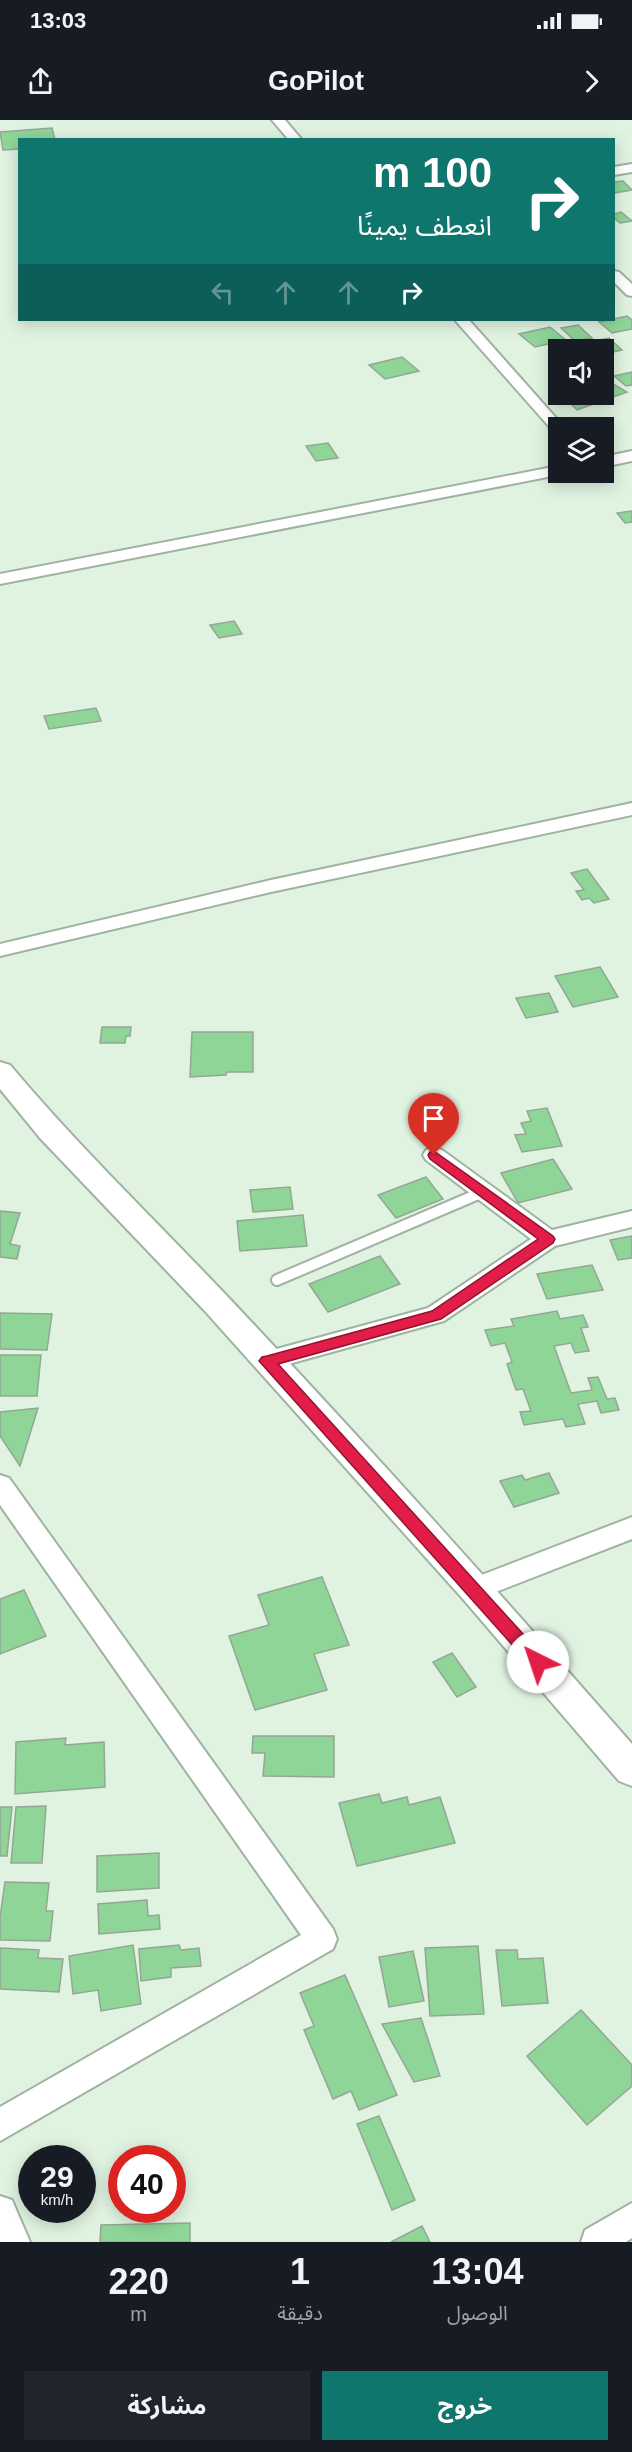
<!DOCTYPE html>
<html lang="ar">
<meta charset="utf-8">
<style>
:root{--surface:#171b24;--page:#20242c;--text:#f1f3f6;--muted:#9ea1a6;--accent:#0f766e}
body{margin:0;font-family:Arial,"Noto Sans Arabic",sans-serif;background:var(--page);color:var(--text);direction:rtl;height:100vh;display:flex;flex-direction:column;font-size:22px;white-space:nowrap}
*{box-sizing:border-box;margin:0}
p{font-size:20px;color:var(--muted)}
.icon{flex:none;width:33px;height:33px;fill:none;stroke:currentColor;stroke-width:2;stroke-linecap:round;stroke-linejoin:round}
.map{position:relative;height:2122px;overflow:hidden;direction:ltr}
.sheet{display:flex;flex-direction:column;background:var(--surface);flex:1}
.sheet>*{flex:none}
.banner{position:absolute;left:18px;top:18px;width:597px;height:183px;border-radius:0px;box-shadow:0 3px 15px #0003;direction:rtl;background:#0f766e;color:#fff;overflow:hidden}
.buttons{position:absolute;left:548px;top:219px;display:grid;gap:12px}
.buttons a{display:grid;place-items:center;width:66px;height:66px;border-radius:0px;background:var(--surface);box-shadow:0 3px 15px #0003;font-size:30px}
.speed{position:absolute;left:18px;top:2025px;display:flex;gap:12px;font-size:30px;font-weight:700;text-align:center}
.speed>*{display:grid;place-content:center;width:78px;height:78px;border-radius:50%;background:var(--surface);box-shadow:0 3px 15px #0003;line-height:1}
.speed small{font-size:15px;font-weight:400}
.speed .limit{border:9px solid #d22;background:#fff;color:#111}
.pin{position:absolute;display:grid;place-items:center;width:51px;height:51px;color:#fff;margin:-62px -26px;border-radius:50% 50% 50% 0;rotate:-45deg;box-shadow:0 0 6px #0007}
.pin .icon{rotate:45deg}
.me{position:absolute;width:66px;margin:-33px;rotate:319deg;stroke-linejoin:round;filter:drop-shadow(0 0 4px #0008)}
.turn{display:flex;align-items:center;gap:21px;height:126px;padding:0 24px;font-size:27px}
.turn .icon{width:78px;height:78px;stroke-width:2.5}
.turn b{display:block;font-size:42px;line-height:51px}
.lanes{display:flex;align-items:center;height:57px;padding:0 24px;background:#0003;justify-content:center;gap:30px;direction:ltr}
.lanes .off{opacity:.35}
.eta{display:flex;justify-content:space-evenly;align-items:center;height:102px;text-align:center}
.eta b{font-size:36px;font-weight:700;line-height:42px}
.action{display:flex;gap:12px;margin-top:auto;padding:12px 24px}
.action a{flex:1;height:69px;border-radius:0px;background:var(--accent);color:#fff;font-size:24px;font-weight:700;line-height:69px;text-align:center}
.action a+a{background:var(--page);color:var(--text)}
.status{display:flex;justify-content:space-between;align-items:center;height:42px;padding:0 30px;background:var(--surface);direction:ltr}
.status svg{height:16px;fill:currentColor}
header{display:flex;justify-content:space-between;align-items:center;height:78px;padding:0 24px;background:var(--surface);font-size:27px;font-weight:700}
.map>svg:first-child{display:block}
</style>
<div class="status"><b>13:03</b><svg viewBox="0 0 49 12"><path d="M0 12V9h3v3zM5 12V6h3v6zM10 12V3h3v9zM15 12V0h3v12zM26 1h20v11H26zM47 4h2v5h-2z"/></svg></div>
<header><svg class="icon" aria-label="forward" viewBox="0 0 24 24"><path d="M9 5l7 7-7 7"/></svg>GoPilot<svg class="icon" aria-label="share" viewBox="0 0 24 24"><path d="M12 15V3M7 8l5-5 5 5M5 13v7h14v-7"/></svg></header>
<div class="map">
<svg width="632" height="2122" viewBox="0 0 632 2122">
<rect width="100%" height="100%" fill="#e0f3e1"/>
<g fill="#8fd598" stroke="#94a695" stroke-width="1.5">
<path d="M52 8 55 20H20V29L3 30 0 12Z"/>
<path d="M623 61 632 70 614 73V62Z"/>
<path d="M621 92 632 101 620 103 614 98V94Z"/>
<path d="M627 196 632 200V209L612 213 599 202Z"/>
<path d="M578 205 592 218 575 221 561 208Z"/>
<path d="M550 207 566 220 535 227 519 214Z"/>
<path d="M609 218 622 230 603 234V230H584L578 224Z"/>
<path d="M402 237 419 251 385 259 369 245Z"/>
<path d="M632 252V265L626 266 614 256Z"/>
<path d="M603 258 627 272 577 290 561 274H603Z"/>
<path d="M328 323 338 338 316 341 306 326Z"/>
<path d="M632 391V402L625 403 617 393Z"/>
<path d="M234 501 242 514 219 518 210 505Z"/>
<path d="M96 588 101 601 49 609 44 596Z"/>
<path d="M587 749 609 779 594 783 589 778 582 780 576 771 584 770 571 753Z"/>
<path d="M600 847 618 877 573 887 555 856Z"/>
<path d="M549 873 558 892 526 898 516 878Z"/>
<path d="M102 907H131L130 916H126L125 923H100Z"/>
<path d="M192 912H253V952H227L226 955 190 957Z"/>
<path d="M547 988 562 1026 522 1032 515 1015 526 1014 521 1003 531 1001 527 991Z"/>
<path d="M553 1039 572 1069 518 1083 501 1053Z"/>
<path d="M426 1057 443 1079 396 1098 378 1075Z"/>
<path d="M290 1067 293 1089 253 1092 250 1070Z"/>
<path d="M0 1091 20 1093 10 1124 20 1126 17 1139 0 1137Z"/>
<path d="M303 1095 307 1126 240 1131 237 1101Z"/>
<path d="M632 1116V1138L618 1140 610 1120Z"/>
<path d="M380 1136 400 1164 328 1192 309 1164Z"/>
<path d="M592 1145 603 1170 547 1179 537 1154Z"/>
<path d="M557 1191 560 1199 583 1195 588 1207 581 1208 589 1231 575 1233 571 1223 554 1226 571 1273 592 1270 588 1258 598 1257 607 1279 615 1278 619 1290 601 1293 597 1281 578 1284 585 1304 566 1307 563 1299 524 1305 520 1292 531 1291 523 1269 516 1270 507 1244 512 1242 505 1223 491 1226 485 1210 514 1206 511 1199Z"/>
<path d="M0 1193 52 1194 47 1230 0 1229Z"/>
<path d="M0 1235H41L37 1276H0Z"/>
<path d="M38 1288 20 1346 0 1316V1292Z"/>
<path d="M549 1353 559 1373 514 1387 500 1361 522 1355 525 1360Z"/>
<path d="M322 1457 349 1525 314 1534 327 1570 255 1590 229 1516 269 1505 258 1475Z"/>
<path d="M24 1470 46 1516 0 1534V1479Z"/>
<path d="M452 1533 476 1567 457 1577 433 1542Z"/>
<path d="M253 1616H334V1657L263 1656 265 1633H252Z"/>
<path d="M66 1618 65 1625 104 1622 105 1667 15 1674 16 1622Z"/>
<path d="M379 1674 382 1683 407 1677 409 1685 440 1677 455 1723 357 1746 339 1683Z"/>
<path d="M46 1686 42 1743H11L16 1687Z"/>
<path d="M0 1687H12L7 1736H0Z"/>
<path d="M159 1733V1768L97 1772V1736Z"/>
<path d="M5 1762 49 1763 46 1791H53L50 1821 0 1820V1797Z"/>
<path d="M147 1780 148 1796 159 1795 160 1809 99 1814 98 1784Z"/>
<path d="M133 1825 141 1884 101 1891 98 1870 73 1874 69 1836Z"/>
<path d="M179 1825 181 1830 199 1828 201 1846 171 1848V1857L141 1861 139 1829Z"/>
<path d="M478 1826 484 1894 430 1896 425 1828Z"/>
<path d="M0 1828 39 1830 38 1838 63 1839 59 1872 0 1869Z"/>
<path d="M496 1830H517L518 1839 543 1838 548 1883 502 1886Z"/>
<path d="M413 1831 424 1881 389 1887 379 1837Z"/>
<path d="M345 1855 397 1975 359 1990 351 1971 333 1979 304 1910 314 1906 300 1873Z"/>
<path d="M581 1890 632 1945V1966L587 2005 527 1936Z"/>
<path d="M421 1898 440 1956 414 1962 382 1904Z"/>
<path d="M379 1996 415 2080 392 2090 357 2004Z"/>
<path d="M190 2103V2122H100L101 2105Z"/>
<path d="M422 2106 430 2122H391Z"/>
</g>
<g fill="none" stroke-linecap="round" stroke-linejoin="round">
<defs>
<path id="service" d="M277 1160 483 1072"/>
<g id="minor">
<path d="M272 0H285L302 20H289Z"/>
<path d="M632 44V52L614 55V47Z"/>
<path d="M614 151 619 152 632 164V176L627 175 614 162Z"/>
<path d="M455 200H469L565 308H558V313L553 311Z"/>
<path d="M632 331V341L603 347V337Z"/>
<path d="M558 346V352H565L563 354 0 464V454Z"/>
<path d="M632 683V695L271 772 0 836V824L271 760Z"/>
<path d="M434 1027 442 1030 552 1110 632 1091V1107L555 1126 444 1201 267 1250 258 1248 255 1241 258 1234 428 1188 531 1119 426 1040 423 1035 426 1030Z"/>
<path d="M0 1355 9 1358 333 1809 337 1819 333 1829 0 2021V1987L301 1815 0 1385Z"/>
<path d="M632 1397V1419L475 1480 466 1477 462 1469 466 1461Z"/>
<path d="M0 2076 12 2080 30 2122H0Z"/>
<path d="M632 2083V2118L626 2122H581L585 2110Z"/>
</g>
<path id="tertiary" d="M0 942 10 945C77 1025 153 1098 225 1174 364 1321 499 1472 632 1624V1666L619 1661 463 1479 204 1190 40 1018 0 969Z"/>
</defs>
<use href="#service" stroke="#a0b2a1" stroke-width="14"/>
<use href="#minor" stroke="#a0b2a1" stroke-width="4"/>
<use href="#tertiary" stroke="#a0b2a1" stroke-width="4"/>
<use href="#service" stroke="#fff" stroke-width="10"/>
<use href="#minor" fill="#fff" fill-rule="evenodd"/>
<use href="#tertiary" fill="#fff" fill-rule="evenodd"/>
</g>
<path fill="#e11d48" stroke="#92132f" stroke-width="1.5" d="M434 1031 553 1116 555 1119 553 1123 441 1199 278 1244 544 1537 546 1542 544 1547 538 1549 532 1547 259 1241 262 1237 267 1236 432 1191 538 1119 430 1039 428 1035 430 1032Z"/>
</svg>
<div class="buttons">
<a><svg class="icon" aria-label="sound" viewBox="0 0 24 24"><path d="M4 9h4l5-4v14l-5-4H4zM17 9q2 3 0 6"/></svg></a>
<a><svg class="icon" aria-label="layers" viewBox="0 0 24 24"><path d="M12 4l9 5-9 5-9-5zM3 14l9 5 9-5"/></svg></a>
</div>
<div class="speed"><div>29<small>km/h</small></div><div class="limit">40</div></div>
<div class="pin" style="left:434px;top:1035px;background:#d93025"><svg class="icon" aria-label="arrive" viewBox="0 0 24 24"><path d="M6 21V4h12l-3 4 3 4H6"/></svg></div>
<svg class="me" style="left:538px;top:1542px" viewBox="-20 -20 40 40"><circle r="19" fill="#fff"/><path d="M0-13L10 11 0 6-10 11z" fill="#e11d48"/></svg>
<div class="banner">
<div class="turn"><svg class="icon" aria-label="right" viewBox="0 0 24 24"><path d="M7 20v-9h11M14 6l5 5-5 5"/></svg><div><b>100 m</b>انعطف يمينًا</div></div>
<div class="lanes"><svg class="icon off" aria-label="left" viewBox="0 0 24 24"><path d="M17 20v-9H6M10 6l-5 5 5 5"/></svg><svg class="icon off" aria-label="ahead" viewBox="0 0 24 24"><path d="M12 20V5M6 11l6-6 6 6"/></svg><svg class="icon off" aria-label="ahead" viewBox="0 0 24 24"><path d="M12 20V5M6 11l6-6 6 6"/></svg><svg class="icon" aria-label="right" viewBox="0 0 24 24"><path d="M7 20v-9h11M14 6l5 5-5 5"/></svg></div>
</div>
</div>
<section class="sheet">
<div class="eta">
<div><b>13:04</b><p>الوصول</p></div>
<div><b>1</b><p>دقيقة</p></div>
<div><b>220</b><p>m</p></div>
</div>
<div class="action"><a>خروج</a><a>مشاركة</a></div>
</section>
